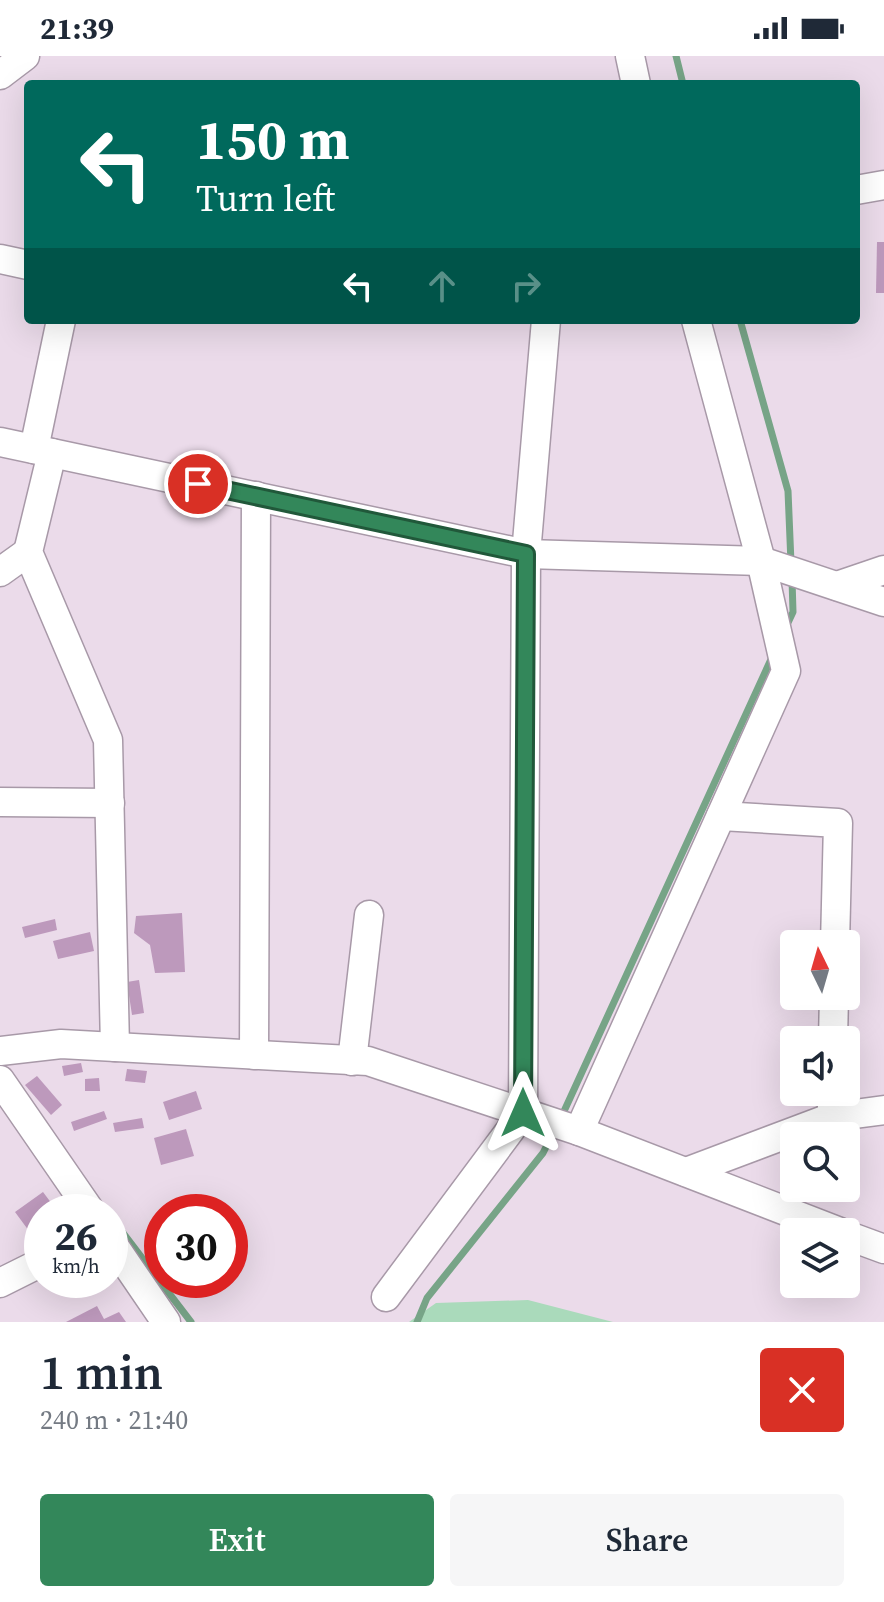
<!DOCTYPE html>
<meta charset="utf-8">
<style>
:root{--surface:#fff;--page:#f6f6f7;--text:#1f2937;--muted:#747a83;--accent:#33875a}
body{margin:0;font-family:"Source Serif 4",serif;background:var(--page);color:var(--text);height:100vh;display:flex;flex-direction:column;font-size:30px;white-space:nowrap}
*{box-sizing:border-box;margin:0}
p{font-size:26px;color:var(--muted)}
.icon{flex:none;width:44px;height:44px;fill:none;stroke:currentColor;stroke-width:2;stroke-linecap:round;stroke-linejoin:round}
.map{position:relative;height:1266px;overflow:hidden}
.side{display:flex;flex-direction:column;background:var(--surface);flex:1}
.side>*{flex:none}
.hud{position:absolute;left:24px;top:24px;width:836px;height:244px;border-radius:8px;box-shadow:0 8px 32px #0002;background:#00695c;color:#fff;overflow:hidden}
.needle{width:52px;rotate:355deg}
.buttons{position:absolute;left:780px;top:874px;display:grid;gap:16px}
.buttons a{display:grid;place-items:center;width:80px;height:80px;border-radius:8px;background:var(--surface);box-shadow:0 8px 32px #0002;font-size:40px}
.speed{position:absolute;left:24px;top:1138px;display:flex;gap:16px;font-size:40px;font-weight:700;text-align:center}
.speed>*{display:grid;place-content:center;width:104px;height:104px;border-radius:50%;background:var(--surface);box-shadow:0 8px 32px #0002;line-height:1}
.speed small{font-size:20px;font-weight:400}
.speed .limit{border:12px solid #d22;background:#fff;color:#111}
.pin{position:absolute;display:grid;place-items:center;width:68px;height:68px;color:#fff;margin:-34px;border:4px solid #fff;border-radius:50%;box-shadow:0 2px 8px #0007}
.me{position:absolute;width:88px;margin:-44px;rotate:0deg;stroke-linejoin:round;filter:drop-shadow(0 0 6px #0008)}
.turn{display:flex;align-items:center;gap:28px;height:168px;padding:0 40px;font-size:36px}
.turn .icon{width:104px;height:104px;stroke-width:2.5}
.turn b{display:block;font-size:56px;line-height:68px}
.lanes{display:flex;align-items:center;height:76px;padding:0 40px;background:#0003;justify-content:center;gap:40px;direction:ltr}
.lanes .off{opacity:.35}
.round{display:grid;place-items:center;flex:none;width:84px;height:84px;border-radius:8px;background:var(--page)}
.headline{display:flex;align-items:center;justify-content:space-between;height:136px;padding:0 40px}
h1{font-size:48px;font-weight:600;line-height:60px}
.button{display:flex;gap:16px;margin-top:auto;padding:16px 40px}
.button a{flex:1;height:92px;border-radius:8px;background:var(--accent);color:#fff;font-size:32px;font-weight:600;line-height:92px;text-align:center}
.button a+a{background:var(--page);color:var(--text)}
.status{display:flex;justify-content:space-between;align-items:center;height:56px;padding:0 40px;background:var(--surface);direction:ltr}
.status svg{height:22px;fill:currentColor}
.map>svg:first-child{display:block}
</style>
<div class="status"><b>21:39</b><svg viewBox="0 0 49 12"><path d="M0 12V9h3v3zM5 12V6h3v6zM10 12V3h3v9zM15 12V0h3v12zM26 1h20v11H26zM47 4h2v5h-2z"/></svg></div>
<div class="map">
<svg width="884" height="1266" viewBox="0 0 884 1266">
<rect width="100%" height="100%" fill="#ebdbea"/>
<path fill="#aadabb" d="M528 1244 613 1266H409L436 1247Z"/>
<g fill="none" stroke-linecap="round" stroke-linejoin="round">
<g stroke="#77a487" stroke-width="7">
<path d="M676 0 683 28"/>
<path d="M740 264 788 435 791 507"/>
<path d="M785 573 793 556 792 523"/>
<path d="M560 1064 773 599"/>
<path d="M110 1160 191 1266"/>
<path d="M417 1266 427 1242 543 1097 554 1075"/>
</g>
</g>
<g fill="#bd99bc">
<path d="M877 186H884V237H876Z"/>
<path d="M182 857 185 916 155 917 150 889 134 877 136 860Z"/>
<path d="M55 863 57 874 25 882 22 871Z"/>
<path d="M90 876 94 895 58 903 53 885Z"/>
<path d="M139 924 144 957 132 959 127 926Z"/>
<path d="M81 1007 83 1016 64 1020 62 1010Z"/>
<path d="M127 1013 147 1015 145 1027 125 1025Z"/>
<path d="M37 1020 62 1049 51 1059 25 1029Z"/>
<path d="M99 1022 100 1035H85V1023Z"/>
<path d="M196 1035 202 1053 169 1064 163 1046Z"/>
<path d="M104 1055 107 1063 74 1075 71 1066Z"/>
<path d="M142 1062 144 1072 115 1076 113 1067Z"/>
<path d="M186 1073 194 1100 161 1109 154 1082Z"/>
<path d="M43 1136 58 1156H42V1166L29 1175 15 1156Z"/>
<path d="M97 1250 104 1263 119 1256 126 1266H66Z"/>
</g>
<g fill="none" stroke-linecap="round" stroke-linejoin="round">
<defs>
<g id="minor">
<path d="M630 0 636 28"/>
<path d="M0 19 25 0"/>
<path d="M856 134 884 129"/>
<path d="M0 203 28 209"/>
<path d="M0 386 526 498 761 505 884 546"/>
<path d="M34 393 61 264"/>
<path d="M52 397 28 496 108 684 115 991"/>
<path d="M0 516 28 496"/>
<path d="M837 530 884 514"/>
<path d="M0 746 110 747"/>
<path d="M721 760 838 767 835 888"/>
<path d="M833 984 834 940"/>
<path d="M0 995 61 988 368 1005 579 1075 840 1176"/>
<path d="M254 999 256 440"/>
<path d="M352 1005 369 859"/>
<path d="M0 1024 91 1156"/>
<path d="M832 1061V1036"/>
<path d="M579 1075 786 615 761 505 696 264"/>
<path d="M686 1116 832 1061 884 1054"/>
<path d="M846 1179 884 1193"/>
<path d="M110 1184 166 1266"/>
<path d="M0 1227 42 1206"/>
<path d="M386 1241 523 1057 526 498 546 264"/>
</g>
</defs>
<use href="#minor" stroke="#a899a8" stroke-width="31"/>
<use href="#minor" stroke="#fff" stroke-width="28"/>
</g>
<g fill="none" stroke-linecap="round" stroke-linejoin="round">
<defs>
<path id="route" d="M198 428 526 498 523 1057"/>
</defs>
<use href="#route" stroke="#21583a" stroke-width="20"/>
<use href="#route" stroke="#33875a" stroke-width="14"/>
</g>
</svg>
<div class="buttons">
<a><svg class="needle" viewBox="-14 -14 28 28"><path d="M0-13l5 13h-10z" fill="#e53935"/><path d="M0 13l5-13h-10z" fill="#747a83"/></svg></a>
<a><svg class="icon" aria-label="sound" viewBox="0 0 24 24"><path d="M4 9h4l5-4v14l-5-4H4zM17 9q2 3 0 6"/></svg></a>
<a><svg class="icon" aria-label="search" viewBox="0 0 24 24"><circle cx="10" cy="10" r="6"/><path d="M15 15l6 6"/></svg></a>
<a><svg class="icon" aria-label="layers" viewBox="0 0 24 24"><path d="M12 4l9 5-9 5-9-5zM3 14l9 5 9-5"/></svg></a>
</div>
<div class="speed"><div>26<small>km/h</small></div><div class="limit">30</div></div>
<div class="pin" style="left:198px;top:428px;background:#d93025"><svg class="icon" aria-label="arrive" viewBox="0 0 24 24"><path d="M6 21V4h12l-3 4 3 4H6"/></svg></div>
<svg class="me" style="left:523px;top:1057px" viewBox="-20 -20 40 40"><path d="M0-17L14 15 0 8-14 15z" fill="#33875a" stroke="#fff" stroke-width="4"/></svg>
<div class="hud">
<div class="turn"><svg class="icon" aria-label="left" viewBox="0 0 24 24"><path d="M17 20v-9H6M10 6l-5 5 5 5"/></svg><div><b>150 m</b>Turn left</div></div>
<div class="lanes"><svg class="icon" aria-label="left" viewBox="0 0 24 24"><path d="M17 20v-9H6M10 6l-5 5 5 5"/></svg><svg class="icon off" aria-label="ahead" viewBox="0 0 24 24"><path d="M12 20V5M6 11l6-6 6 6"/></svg><svg class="icon off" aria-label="right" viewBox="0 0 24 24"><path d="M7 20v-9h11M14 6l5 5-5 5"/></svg></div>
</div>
</div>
<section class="side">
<div class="headline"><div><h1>1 min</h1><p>240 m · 21:40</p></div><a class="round" style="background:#d93025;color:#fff"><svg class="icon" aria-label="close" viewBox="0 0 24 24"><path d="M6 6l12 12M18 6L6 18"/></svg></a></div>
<div class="button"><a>Exit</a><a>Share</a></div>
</section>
